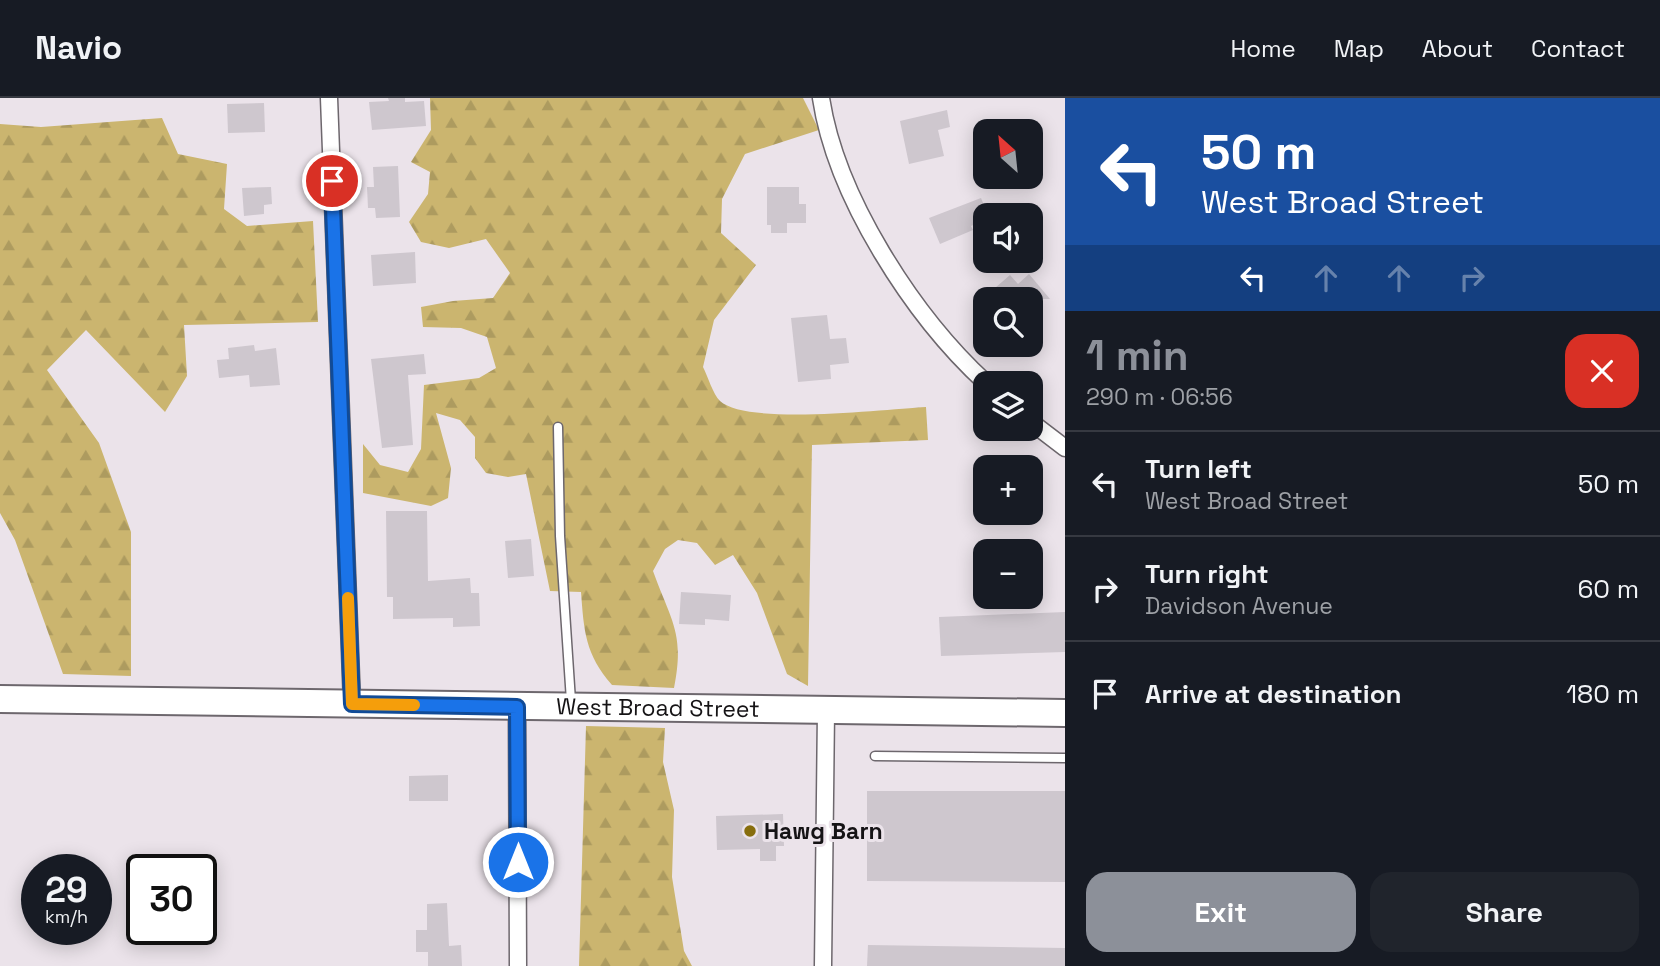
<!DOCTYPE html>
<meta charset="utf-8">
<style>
:root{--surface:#171b24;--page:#20242c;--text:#f1f3f6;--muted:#9ea1a6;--line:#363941;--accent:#8c9099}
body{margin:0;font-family:"Space Grotesk",sans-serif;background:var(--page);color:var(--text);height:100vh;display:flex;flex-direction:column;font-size:26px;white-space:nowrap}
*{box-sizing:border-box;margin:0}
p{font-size:23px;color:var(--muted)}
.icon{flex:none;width:38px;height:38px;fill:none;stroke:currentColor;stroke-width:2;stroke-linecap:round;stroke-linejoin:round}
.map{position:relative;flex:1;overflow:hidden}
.side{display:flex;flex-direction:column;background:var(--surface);width:595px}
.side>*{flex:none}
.top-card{background:#1a4fa0;color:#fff;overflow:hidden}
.needle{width:46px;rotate:333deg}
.fabs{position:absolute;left:973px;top:21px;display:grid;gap:14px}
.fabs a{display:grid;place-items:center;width:70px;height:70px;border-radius:14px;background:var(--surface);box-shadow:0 4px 18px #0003;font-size:35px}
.speed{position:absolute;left:21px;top:756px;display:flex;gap:14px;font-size:35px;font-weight:700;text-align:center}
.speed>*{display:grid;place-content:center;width:91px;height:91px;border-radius:50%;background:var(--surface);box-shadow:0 4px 18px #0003;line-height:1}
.speed small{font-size:18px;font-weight:400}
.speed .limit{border:4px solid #111;border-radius:10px;background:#fff;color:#111}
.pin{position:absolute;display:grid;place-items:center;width:60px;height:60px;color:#fff;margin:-30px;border:4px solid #fff;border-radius:50%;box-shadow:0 2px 7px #0007}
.me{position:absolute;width:77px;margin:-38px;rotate:0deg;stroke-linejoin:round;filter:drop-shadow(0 0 5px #0008)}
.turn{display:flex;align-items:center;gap:24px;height:147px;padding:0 21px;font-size:32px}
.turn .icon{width:91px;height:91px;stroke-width:2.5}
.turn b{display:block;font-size:49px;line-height:60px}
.lanes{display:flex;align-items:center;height:66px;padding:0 21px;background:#0003;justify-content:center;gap:35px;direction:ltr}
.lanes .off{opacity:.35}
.round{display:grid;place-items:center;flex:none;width:74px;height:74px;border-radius:21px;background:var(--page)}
.summary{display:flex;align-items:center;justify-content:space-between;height:119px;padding:0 21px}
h1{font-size:42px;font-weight:600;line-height:52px;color:var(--accent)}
.button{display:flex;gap:14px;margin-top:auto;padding:14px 21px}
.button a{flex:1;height:80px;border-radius:21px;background:var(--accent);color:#fff;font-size:28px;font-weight:600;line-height:80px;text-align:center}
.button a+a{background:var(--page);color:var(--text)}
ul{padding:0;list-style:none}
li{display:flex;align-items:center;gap:21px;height:105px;padding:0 21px;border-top:2px solid var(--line)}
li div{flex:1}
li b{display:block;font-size:26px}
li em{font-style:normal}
header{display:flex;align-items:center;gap:42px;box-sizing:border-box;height:98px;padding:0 35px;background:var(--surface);border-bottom:2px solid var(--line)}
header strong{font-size:33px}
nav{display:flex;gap:38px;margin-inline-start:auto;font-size:24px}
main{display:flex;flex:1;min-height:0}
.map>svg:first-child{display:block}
</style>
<header>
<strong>Navio</strong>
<nav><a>Home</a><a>Map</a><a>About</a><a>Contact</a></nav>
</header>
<main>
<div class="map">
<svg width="1065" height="868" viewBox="0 0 1065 868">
<defs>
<pattern id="forest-firs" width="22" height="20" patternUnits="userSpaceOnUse" patternTransform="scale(1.75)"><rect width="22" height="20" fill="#cbb56f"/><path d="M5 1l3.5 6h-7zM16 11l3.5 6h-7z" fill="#ad9b5f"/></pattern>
</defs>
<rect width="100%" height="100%" fill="#ebe3ea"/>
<g fill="url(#forest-firs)">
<path d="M430 0H803L819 32 745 56 722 101 721 135 756 167 714 222 703 269C708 279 713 296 720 303 747 328 886 311 926 309L928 342 812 347 808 588 787 576 757 495 733 457 715 467 697 445 678 442 665 451 653 473C671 523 685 535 674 590L612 587C585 556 584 533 581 494L550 493 526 376 508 379 486 375 475 360V339L460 322 436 315 451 370 448 400 431 408 363 395V346L380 367 408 374 421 351 424 287 479 280 496 270 487 239 461 230 423 229 421 209 453 203 493 200 510 175 486 141 449 150 421 144 409 124 428 96 430 74 411 64 431 32Z"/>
<path d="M162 20 178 56 227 66 224 111 247 128 313 123 318 224 184 227 187 278 165 314 86 232 47 272 99 345 131 434V578L63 576 15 442 0 415V26L41 29Z"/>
<path d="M586 628 665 630 663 664 674 712 672 779 684 853 692 868H579Z"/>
</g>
<g fill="#cec7ce">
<path d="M388 0H405V4L424 3 426 28 372 32 369 4 389 3Z"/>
<path d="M264 5 265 34 228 35 227 6Z"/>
<path d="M947 12 950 29 938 32 944 58 909 66 900 23Z"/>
<path d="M398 68 400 119 376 120 375 110H368L367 89H374L373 69Z"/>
<path d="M271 89 272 106 264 107V116L244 118 242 90Z"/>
<path d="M767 89H799V106H806V125H787V135H771V127H767Z"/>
<path d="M981 100 988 117 985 122 971 128 973 132 940 146 929 120Z"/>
<path d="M415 154 416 185 373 188 371 157Z"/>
<path d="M1029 176 1050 201H999L1002 199 995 190 1010 177 1018 186Z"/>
<path d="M827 217 830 241 846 240 849 265 830 267 831 281 798 284 791 220Z"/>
<path d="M254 247 255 253 276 250 280 287 250 289 249 277 219 280 217 262 229 261 228 250Z"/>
<path d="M424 256 426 276 408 277 413 347 382 350 371 261Z"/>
<path d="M386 413H427L428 483 470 480 471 495H479L480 528 453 529V520L393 521V499H387Z"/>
<path d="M531 441 534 478 508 480 505 443Z"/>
<path d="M681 494 731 497 729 523 705 521V527L679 526Z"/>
<path d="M1065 514V554L941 558 939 519Z"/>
<path d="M448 677V703H409V678Z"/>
<path d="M867 693H1065V784L867 783Z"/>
<path d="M783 716 784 748H776V763H760V751L717 752 716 718Z"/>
<path d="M447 805 449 848 461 847 462 868H428V854H416V832H427V806Z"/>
<path d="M868 847 1065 850V868H867Z"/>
</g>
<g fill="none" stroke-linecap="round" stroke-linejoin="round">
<defs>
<g id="service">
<path d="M558 329 560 438 571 603"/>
<path d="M875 658 1065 660"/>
</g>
<g id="minor">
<path d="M329 0 352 606"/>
<path d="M821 0C836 99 913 218 986 285"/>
<path d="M1031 324 1065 350"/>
<path d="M517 609 518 868"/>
<path d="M823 868 826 613"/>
</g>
<g id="primary">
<path id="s1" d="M0 601 1065 615"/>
</g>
</defs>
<use href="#service" stroke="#6d676d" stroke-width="11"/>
<use href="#minor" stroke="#6d676d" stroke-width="19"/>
<use href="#primary" stroke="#6d676d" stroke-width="30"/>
<use href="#service" stroke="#fff" stroke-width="8"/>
<use href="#minor" stroke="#fff" stroke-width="16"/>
<use href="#primary" stroke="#fff" stroke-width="26"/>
</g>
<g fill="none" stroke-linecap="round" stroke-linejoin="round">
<defs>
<path id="route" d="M332 83 352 606 517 609 518 764"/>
</defs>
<use href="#route" stroke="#114b97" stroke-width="18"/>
<use href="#route" stroke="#1a73e8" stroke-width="12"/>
<path stroke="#f59e0b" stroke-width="12" d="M348 500 352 606 414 607"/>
</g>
<circle fill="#876e0e" stroke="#ebe3ea" stroke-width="2.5" cx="750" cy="733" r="7"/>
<g text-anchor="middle" stroke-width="6" stroke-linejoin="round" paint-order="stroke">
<g font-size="23" fill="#151315" stroke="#ebe3ea">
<text dy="8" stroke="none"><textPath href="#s1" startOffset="658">West Broad Street</textPath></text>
</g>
<g font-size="23" font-weight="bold" fill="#151315" stroke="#ebe3ea" text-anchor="start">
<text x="764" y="741">Hawg Barn</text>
</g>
</g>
</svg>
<div class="fabs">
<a><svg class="needle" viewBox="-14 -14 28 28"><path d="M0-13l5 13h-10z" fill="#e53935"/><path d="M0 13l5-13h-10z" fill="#9ea1a6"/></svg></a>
<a><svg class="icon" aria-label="sound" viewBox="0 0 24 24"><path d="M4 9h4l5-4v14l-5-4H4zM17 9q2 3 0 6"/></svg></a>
<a><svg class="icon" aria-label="search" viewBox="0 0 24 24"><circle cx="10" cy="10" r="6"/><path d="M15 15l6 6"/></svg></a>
<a><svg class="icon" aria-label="layers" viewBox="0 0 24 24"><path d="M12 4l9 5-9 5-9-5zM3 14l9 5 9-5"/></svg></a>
<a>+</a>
<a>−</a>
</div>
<div class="speed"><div>29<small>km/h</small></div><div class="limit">30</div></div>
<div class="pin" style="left:332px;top:83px;background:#d93025"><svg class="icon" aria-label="arrive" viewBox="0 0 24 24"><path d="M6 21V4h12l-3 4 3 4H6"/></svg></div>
<svg class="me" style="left:518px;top:764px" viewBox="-20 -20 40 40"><circle r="17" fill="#1a73e8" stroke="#fff" stroke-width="3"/><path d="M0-11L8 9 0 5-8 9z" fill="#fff"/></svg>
</div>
<section class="side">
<div class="top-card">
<div class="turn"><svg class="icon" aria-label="left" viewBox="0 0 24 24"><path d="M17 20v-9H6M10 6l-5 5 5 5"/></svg><div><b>50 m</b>West Broad Street</div></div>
<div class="lanes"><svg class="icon" aria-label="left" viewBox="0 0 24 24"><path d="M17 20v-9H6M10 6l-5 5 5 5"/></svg><svg class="icon off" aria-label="ahead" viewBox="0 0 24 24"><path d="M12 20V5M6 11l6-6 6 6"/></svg><svg class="icon off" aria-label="ahead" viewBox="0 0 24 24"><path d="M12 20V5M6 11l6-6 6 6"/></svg><svg class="icon off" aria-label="right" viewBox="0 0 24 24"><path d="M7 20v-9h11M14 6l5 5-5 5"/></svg></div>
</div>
<div class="summary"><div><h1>1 min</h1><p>290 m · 06:56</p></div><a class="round" style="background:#d93025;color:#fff"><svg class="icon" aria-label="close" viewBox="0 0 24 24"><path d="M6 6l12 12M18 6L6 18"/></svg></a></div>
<ul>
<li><svg class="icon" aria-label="left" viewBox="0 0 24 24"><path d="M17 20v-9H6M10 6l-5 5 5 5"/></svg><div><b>Turn left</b><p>West Broad Street</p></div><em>50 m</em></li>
<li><svg class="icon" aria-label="right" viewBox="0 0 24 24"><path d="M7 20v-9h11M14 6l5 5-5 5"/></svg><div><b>Turn right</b><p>Davidson Avenue</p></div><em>60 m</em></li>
<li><svg class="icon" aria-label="arrive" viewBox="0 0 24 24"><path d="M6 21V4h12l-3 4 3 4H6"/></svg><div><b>Arrive at destination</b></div><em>180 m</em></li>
</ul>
<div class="button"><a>Exit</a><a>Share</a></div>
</section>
</main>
